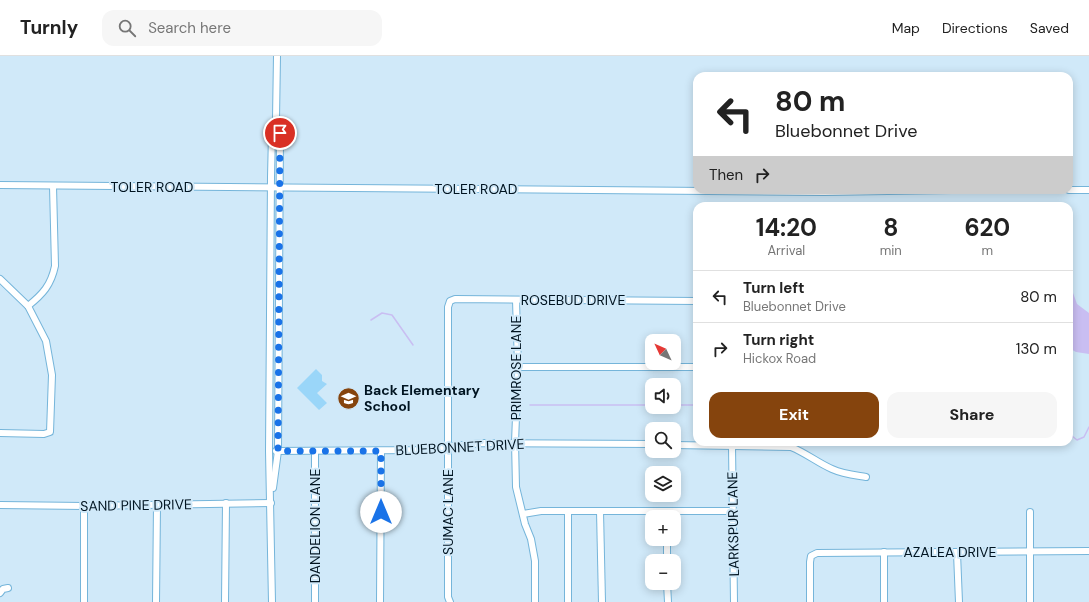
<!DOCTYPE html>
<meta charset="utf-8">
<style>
:root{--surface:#fff;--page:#f6f6f6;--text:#222;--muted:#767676;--line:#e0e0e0;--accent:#85440d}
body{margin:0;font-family:"DM Sans",sans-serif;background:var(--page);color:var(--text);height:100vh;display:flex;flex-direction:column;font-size:15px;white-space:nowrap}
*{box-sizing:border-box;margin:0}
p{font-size:13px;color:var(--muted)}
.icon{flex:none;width:22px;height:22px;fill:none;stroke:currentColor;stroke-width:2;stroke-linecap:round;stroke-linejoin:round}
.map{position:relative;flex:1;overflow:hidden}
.details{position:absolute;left:693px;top:146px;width:380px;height:244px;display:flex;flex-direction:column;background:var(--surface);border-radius:12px;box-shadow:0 2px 10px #0003}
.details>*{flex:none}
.banner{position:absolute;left:693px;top:16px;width:380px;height:122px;border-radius:12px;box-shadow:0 2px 10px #0003;background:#fff;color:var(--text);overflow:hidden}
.needle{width:26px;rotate:314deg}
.tools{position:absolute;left:645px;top:278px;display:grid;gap:8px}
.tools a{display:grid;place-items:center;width:36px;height:36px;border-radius:8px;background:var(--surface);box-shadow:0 2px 10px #0003;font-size:20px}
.pin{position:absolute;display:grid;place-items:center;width:34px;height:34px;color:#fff;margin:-17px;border:2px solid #fff;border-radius:50%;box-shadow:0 1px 4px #0007}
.me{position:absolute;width:44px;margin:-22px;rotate:0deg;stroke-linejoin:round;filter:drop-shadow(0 0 3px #0008)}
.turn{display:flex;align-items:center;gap:14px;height:84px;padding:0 16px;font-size:18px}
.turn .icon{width:52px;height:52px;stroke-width:2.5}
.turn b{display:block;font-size:28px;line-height:34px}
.then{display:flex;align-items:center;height:38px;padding:0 16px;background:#0003;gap:8px;font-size:15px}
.eta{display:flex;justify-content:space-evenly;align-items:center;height:68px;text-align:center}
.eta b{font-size:24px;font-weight:700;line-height:28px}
.action{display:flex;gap:8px;margin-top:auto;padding:8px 16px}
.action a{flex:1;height:46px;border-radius:12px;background:var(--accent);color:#fff;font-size:16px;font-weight:700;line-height:46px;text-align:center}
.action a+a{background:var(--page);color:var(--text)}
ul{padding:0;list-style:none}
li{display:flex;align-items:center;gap:12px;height:52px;padding:0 16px;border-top:1px solid var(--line)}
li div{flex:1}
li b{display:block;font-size:15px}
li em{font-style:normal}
header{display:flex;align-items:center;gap:24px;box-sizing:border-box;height:56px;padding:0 20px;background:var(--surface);border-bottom:1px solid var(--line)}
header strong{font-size:19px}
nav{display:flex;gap:22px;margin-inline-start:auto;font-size:14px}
.search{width:280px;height:36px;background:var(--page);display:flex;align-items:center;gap:10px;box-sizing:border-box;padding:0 14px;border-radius:12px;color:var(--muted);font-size:15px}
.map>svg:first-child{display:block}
</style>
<header>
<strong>Turnly</strong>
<div class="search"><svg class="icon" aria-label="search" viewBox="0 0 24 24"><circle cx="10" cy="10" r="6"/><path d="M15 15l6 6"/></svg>Search here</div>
<nav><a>Map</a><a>Directions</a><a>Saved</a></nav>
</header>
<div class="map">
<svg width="1089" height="546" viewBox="0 0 1089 546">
<rect width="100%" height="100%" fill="#d0e9f9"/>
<path fill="#9ad6f9" d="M316 313 322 319V325L327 328 317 337 327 347 319 354 297 332Z"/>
<path fill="#c9bef2" d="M1069 234H1072L1077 248 1089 257V298L1076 296 1069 292Z"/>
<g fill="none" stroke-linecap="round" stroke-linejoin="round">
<g stroke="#c9bef2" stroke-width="1.5">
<path d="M371 264 382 257 392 259 413 289"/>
<path d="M530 349H652"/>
<path d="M674 349H697"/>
<path d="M1069 370 1072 380 1077 384 1084 381 1089 371"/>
</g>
<defs>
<g id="minor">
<path d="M0 129 824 136 952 134"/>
<path d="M1069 134H1089"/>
<path d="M0 223 28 250 46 285 52 319 50 376 44 378 0 377"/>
<path d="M516 244 518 311 515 386 516 431 525 468 531 483 535 505V546"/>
<path d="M28 250C43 238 51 229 55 210L53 130"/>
<path d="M518 311H697"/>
<path d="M674 389 791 391C806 397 818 407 832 413 843 418 854 419 866 421"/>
<path d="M732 389 734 546"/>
<path d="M276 395 416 394 483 387 652 388"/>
<path d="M273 432 278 395 280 77 276 63 277 0"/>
<path d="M0 449 84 450 271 447"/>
<path d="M568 455V546"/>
<path d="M600 455 602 546"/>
<path d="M523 458 541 455H732"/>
<path d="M667 483V505"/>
<path d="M884 496V546"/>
<path d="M957 497 959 546"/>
<path d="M667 527 668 546"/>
<path d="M0 537 3 533 8 532"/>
<path d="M84 546V450"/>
<path d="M156 546 157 449"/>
<path d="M225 546 226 447"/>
<path d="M272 546 269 395 271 121 272 78 276 63"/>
<path d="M315 546V395"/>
<path d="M380 546 381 395"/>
<path d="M450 546 448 541V251L450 245 455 243 697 245"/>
<path d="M810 546V506L811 500 817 497 1089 495"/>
<path d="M1030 546V456"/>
</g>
</defs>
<use href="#minor" stroke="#75b5da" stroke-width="8"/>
<use href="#minor" stroke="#fff" stroke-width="6"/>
</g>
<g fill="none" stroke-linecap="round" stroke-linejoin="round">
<path stroke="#1a73e8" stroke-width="7" stroke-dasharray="0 12.6" d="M280 77 278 395H381V456"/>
</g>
<defs>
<symbol id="school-disc" viewBox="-11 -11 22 22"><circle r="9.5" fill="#85440d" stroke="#d0e9f9"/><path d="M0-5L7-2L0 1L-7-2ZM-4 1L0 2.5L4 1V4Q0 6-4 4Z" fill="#fff"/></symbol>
</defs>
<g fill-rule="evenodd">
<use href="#school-disc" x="336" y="330" width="25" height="25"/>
</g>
<g text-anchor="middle" stroke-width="4" stroke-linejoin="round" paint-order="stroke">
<g font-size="14" fill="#001421" stroke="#d0e9f9">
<text x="152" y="136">TOLER ROAD</text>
<text x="476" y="138">TOLER ROAD</text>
<text x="573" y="249">ROSEBUD DRIVE</text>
<text transform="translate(516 312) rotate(-90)" y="5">PRIMROSE LANE</text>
<text transform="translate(460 391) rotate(-3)" y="5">BLUEBONNET DRIVE</text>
<text transform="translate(136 449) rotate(-1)" y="5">SAND PINE DRIVE</text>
<text transform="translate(448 456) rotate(-90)" y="5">SUMAC LANE</text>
<text transform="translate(733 468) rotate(-91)" y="5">LARKSPUR LANE</text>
<text transform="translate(315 470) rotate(-90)" y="5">DANDELION LANE</text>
<text x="950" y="501">AZALEA DRIVE</text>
</g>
<g font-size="14" font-weight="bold" fill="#001421" stroke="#d0e9f9" text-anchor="start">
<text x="364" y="339">Back Elementary<tspan x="364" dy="16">School</tspan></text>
</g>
</g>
</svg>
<div class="tools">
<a><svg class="needle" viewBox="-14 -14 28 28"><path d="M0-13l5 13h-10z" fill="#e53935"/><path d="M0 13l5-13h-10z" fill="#767676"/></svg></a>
<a><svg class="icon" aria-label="sound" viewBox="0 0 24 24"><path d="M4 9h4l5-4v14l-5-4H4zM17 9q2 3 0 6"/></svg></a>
<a><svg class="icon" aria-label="search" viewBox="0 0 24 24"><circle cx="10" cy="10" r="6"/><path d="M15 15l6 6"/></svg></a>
<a><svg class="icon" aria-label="layers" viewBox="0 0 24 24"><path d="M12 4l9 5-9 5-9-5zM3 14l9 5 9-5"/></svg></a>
<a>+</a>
<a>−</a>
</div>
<div class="pin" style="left:280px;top:77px;background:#d93025"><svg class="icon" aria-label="arrive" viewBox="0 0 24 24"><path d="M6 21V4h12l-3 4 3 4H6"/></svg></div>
<svg class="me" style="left:381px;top:456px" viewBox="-20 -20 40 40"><circle r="19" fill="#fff"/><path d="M0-13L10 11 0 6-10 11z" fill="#1a73e8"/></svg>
<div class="banner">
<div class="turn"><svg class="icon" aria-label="left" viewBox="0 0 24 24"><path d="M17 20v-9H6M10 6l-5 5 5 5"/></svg><div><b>80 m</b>Bluebonnet Drive</div></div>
<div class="then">Then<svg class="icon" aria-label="right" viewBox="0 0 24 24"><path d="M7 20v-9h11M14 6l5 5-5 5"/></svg></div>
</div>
<section class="details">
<div class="eta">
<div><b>14:20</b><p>Arrival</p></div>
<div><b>8</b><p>min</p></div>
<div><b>620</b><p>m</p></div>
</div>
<ul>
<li><svg class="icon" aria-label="left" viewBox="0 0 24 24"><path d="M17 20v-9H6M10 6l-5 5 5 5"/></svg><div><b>Turn left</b><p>Bluebonnet Drive</p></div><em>80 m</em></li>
<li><svg class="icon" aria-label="right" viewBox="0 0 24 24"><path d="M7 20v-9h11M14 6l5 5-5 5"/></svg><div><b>Turn right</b><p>Hickox Road</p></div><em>130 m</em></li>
</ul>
<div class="action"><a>Exit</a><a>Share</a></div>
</section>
</div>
